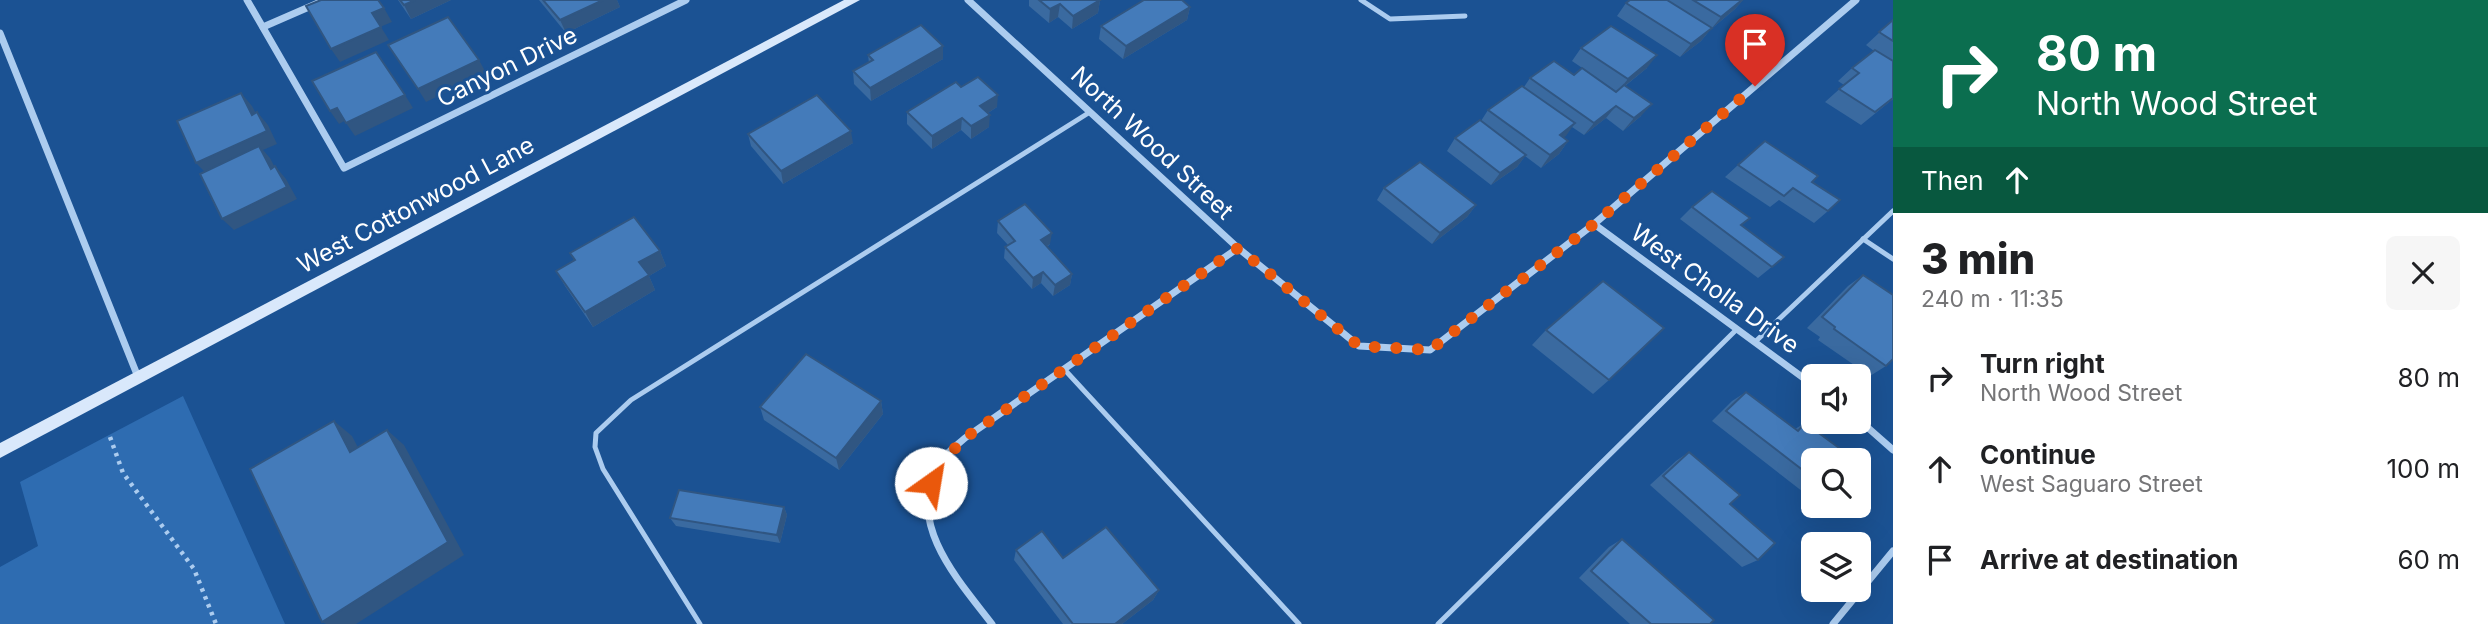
<!DOCTYPE html>
<meta charset="utf-8">
<style>
:root{--surface:#fff;--page:#f6f6f6;--text:#202124;--muted:#757577}
body{margin:0;font-family:Inter,sans-serif;background:var(--page);color:var(--text);height:100vh;display:flex;flex-direction:column;font-size:26px;white-space:nowrap}
*{box-sizing:border-box;margin:0}
p{font-size:23px;color:var(--muted)}
.icon{flex:none;width:38px;height:38px;fill:none;stroke:currentColor;stroke-width:2;stroke-linecap:round;stroke-linejoin:round}
.map{position:relative;flex:1;overflow:hidden}
.details{display:flex;flex-direction:column;background:var(--surface);width:595px}
.details>*{flex:none}
.top-card{background:#0b6e4f;color:#fff;overflow:hidden}
.tools{position:absolute;left:1801px;top:364px;display:grid;gap:14px}
.tools a{display:grid;place-items:center;width:70px;height:70px;border-radius:10px;background:var(--surface);box-shadow:0 7px 28px #0002;font-size:35px}
.pin{position:absolute;display:grid;place-items:center;width:60px;height:60px;color:#fff;margin:-72px -30px;border-radius:50% 50% 50% 0;rotate:-45deg;box-shadow:0 0 7px #0007}
.pin .icon{rotate:45deg}
.me{position:absolute;width:77px;margin:-38px;rotate:32deg;stroke-linejoin:round;filter:drop-shadow(0 0 5px #0008)}
.turn{display:flex;align-items:center;gap:24px;height:147px;padding:0 28px;font-size:32px}
.turn .icon{width:91px;height:91px;stroke-width:2.5}
.turn b{display:block;font-size:49px;line-height:60px}
.then{display:flex;align-items:center;height:66px;padding:0 28px;background:#0003;gap:14px;font-size:26px}
.round{display:grid;place-items:center;flex:none;width:74px;height:74px;border-radius:10px;background:var(--page)}
.overview{display:flex;align-items:center;justify-content:space-between;height:119px;padding:0 28px}
h1{font-size:42px;font-weight:800;line-height:52px}
ul{padding:0;list-style:none}
li{display:flex;align-items:center;gap:21px;height:91px;padding:0 28px}
li div{flex:1}
li b{display:block;font-size:26px}
li em{font-style:normal}
main{display:flex;flex:1;min-height:0}
.map>svg:first-child{display:block}
</style>
<main>
<div class="map">
<svg width="1893" height="624" viewBox="0 0 1893 624">
<rect width="100%" height="100%" fill="#1b5293"/>
<path fill="#2e6cb1" d="M183 396 285 624H0V567L38 546 20 482Z"/>
<g fill="none" stroke-linecap="round" stroke-linejoin="round">
<path stroke="#acccef" stroke-width="4.5" stroke-dasharray="3.5 5" stroke-linecap="butt" d="M110 437 123 473 194 569 216 624"/>
<g stroke="#acccef" stroke-width="5">
<path d="M1361 0 1390 19 1465 16"/>
<path d="M1863 239 1893 259"/>
<path d="M1755 342 1893 211"/>
<path d="M1064 369 1299 624"/>
<path d="M700 624 603 469 595 447 596 433 631 400 1090 112"/>
<path d="M1438 624 1737 329"/>
</g>
<g stroke="#acccef" stroke-width="7">
<path d="M247 0 344 168 686 0"/>
<path d="M968 0 1238 248 1359 346 1430 350 1594 224 1856 0"/>
<path d="M263 27 325 0"/>
<path d="M0 33 138 377"/>
<path d="M1594 224 1813 385"/>
<path d="M1858 419 1893 450"/>
<path d="M992 624C960 582 908 527 935 469 941 457 955 447 965 438L1238 248"/>
<path d="M1833 624 1893 551"/>
</g>
<path fill="#d9e8fb" fill-rule="evenodd" d="M844 0H860L0 458V443Z"/>
</g>
<g fill="#3a6aa0">
<path d="M398 0H451L411 19Z"/>
<path d="M539 0H617L620 7 566 33Z"/>
<path d="M1029 0H1100L1098 13 1072 29 1058 17 1049 23 1029 6Z"/>
<path d="M1630 0H1743L1735 9 1710 30 1701 41 1680 57 1617 16 1626 3Z"/>
<path d="M1190 7 1187 20 1123 59 1099 39 1101 26Z"/>
<path d="M1893 20V99L1861 125 1825 102 1844 85 1838 81 1852 68 1874 51 1866 45Z"/>
<path d="M943 46V59L871 101 854 84 853 71 869 63 868 55Z"/>
<path d="M1581 48 1647 68 1625 86 1641 116 1623 131 1606 118 1584 135 1572 127 1563 138 1568 141 1559 154 1541 168 1525 156 1517 167 1491 185 1447 151 1455 138 1481 121 1488 110 1524 87 1530 78 1574 75 1616 91 1572 61Z"/>
<path d="M997 107 988 113 989 127 971 139 961 130 932 149 907 124V112Z"/>
<path d="M748 134 853 143 783 184 751 146Z"/>
<path d="M1738 165 1812 182 1828 211 1814 223 1779 200 1770 207 1725 177Z"/>
<path d="M1384 188 1476 205 1467 217 1432 244 1377 200Z"/>
<path d="M1692 207 1742 226 1784 257 1758 278 1680 219Z"/>
<path d="M998 221 1050 244 1047 247 1072 274 1070 285 1053 296 1041 283 1032 289 1004 258 1005 247 1008 245 997 233Z"/>
<path d="M660 251 666 266 649 276 655 290 593 327 565 286 556 271 574 260 570 253Z"/>
<path d="M1863 275 1886 366 1870 376 1818 340 1820 337 1807 328 1848 286Z"/>
<path d="M1546 330 1609 380 1593 394 1532 345Z"/>
<path d="M1746 392 1795 429 1805 423 1813 460V491L1807 495 1712 421 1732 401Z"/>
<path d="M881 401 883 414 839 470 764 420 760 407Z"/>
<path d="M1689 452 1730 504 1758 560 1742 567 1650 485 1676 461Z"/>
<path d="M784 507 787 515 780 543 676 526 670 518Z"/>
<path d="M1622 539 1710 624H1630L1579 578 1609 547Z"/>
<path d="M1016 550 1063 558 1159 590 1153 600 1122 624H1063L1014 560Z"/>
</g>
<g fill="#305682">
<path d="M415 0H451L411 19 404 5Z"/>
<path d="M603 0H617L620 7 566 33 560 20Z"/>
<path d="M1100 0 1098 13 1072 29 1073 16Z"/>
<path d="M1742 0H1743L1735 9 1710 30 1701 41 1680 57 1691 44 1712 28 1721 17Z"/>
<path d="M1060 4 1058 17 1049 23 1050 9Z"/>
<path d="M1190 7 1187 20 1123 59 1126 46Z"/>
<path d="M384 8 392 22 380 27 372 13Z"/>
<path d="M381 27 389 40 340 62 331 49Z"/>
<path d="M943 46V59L871 101 870 88Z"/>
<path d="M1657 55 1647 68 1617 92 1628 79Z"/>
<path d="M479 60 486 73 426 102 418 89Z"/>
<path d="M241 93 252 106 263 127 252 115Z"/>
<path d="M405 95 413 108 355 136 346 123Z"/>
<path d="M998 95 997 107 980 118V106Z"/>
<path d="M1652 104 1641 116 1623 131 1634 118Z"/>
<path d="M1616 106 1606 118 1584 135 1594 123Z"/>
<path d="M337 108 346 120 339 124 330 111Z"/>
<path d="M257 112 268 125 277 144 263 150 270 158 282 181 208 175 196 163Z"/>
<path d="M990 115 989 127 971 139V126Z"/>
<path d="M962 118 961 130 932 149V136Z"/>
<path d="M1575 123 1566 136 1551 148 1560 135Z"/>
<path d="M851 131 853 143 783 184 781 171Z"/>
<path d="M1568 141 1559 154 1541 168 1550 155Z"/>
<path d="M1526 155 1517 167 1491 185 1500 173Z"/>
<path d="M275 166 286 179 297 199 234 230 222 219Z"/>
<path d="M1476 205 1467 217 1432 244 1440 233Z"/>
<path d="M1052 233 1050 244 1039 251 1041 240Z"/>
<path d="M660 251 666 266 649 276 655 290 593 327 585 312 639 262Z"/>
<path d="M1043 272 1041 283 1032 289 1033 278Z"/>
<path d="M1072 274 1070 285 1053 296 1055 285Z"/>
<path d="M881 401 883 414 839 470 836 458Z"/>
<path d="M334 421 352 436 368 467 350 452Z"/>
<path d="M387 430 404 445 464 555 356 624H326L322 622Z"/>
<path d="M784 507 787 515 780 543 777 535Z"/>
<path d="M1159 590 1153 600 1122 624H1115Z"/>
</g>
<g fill="#447bba" stroke="#305682" stroke-width="2">
<path d="M321 0H378L384 8 372 13 381 27 331 49 306 6Z"/>
<path d="M400 0H415L404 5Z"/>
<path d="M543 0H603L560 20Z"/>
<path d="M1039 0H1100L1073 16 1060 4 1050 9Z"/>
<path d="M1144 0H1182L1190 7 1126 46 1101 26Z"/>
<path d="M1630 0H1667L1712 28 1691 44 1626 3Z"/>
<path d="M1693 0H1742L1721 17Z"/>
<path d="M448 17 479 60 418 89 388 45Z"/>
<path d="M1893 20V41L1879 32Z"/>
<path d="M921 25 943 46 870 88 853 71 873 60 868 55Z"/>
<path d="M1611 26 1657 55 1628 79 1581 48Z"/>
<path d="M1875 50 1893 61V98L1875 112 1839 89 1859 73 1852 68Z"/>
<path d="M376 52 405 95 346 123 337 108 330 111 312 81Z"/>
<path d="M1554 61 1574 75 1582 68 1616 92 1624 85 1652 104 1634 118 1616 106 1594 123 1530 78Z"/>
<path d="M978 77 998 95 980 106 990 115 971 126 962 118 932 136 907 112 956 82 961 87Z"/>
<path d="M1522 86 1575 123 1560 135 1568 141 1550 155 1488 110Z"/>
<path d="M241 93 252 115 257 112 267 131 196 163 177 121Z"/>
<path d="M817 95 851 131 781 171 748 134Z"/>
<path d="M1480 120 1526 155 1500 173 1455 138Z"/>
<path d="M1765 141 1818 176 1812 182 1840 200 1828 211 1793 188 1784 196 1738 165Z"/>
<path d="M259 146 271 169 275 166 287 187 222 219 200 174Z"/>
<path d="M1420 162 1476 205 1440 233 1384 188Z"/>
<path d="M1712 191 1750 218 1741 225 1784 257 1772 267 1692 207Z"/>
<path d="M1025 204 1052 233 1041 240 1072 274 1055 285 1043 272 1033 278 1005 247 1015 241 998 221Z"/>
<path d="M634 217 660 251 639 262 649 275 585 312 556 271 575 260 570 253Z"/>
<path d="M1863 275 1893 295V359L1886 366 1834 329 1835 327 1822 317Z"/>
<path d="M1603 281 1664 328 1609 380 1546 330Z"/>
<path d="M806 354 881 401 836 458 760 407Z"/>
<path d="M1746 392 1798 431 1805 423 1850 456 1846 460H1813V478L1726 411Z"/>
<path d="M334 421 350 452 387 430 448 542 322 622 250 469Z"/>
<path d="M1689 452 1740 495 1730 504 1775 543 1758 560 1663 476Z"/>
<path d="M679 490 784 507 777 535 670 518Z"/>
<path d="M1106 527 1159 590 1115 624H1073L1016 550 1042 531 1063 558Z"/>
<path d="M1622 539 1714 620 1710 624H1651L1591 571Z"/>
</g>
<g fill="none" stroke-linecap="round" stroke-linejoin="round">
<path stroke="#ea580c" stroke-width="12" stroke-dasharray="0 21.6" d="M931 483 936 468 965 438 1238 248 1359 346 1430 350 1594 224 1755 86"/>
</g>
<g text-anchor="middle" stroke-width="6" stroke-linejoin="round" paint-order="stroke">
<g font-size="24" fill="#fff" stroke="#1b5293">
<text transform="translate(507 67) rotate(-26)" y="8">Canyon Drive</text>
<text transform="translate(1152 143) rotate(43)" y="8">North Wood Street</text>
<text transform="translate(416 205) rotate(-28)" y="8">West Cottonwood Lane</text>
<text transform="translate(1715 289) rotate(36)" y="8">West Cholla Drive</text>
</g>
</g>
</svg>
<div class="tools">
<a><svg class="icon" aria-label="sound" viewBox="0 0 24 24"><path d="M4 9h4l5-4v14l-5-4H4zM17 9q2 3 0 6"/></svg></a>
<a><svg class="icon" aria-label="search" viewBox="0 0 24 24"><circle cx="10" cy="10" r="6"/><path d="M15 15l6 6"/></svg></a>
<a><svg class="icon" aria-label="layers" viewBox="0 0 24 24"><path d="M12 4l9 5-9 5-9-5zM3 14l9 5 9-5"/></svg></a>
</div>
<div class="pin" style="left:1755px;top:86px;background:#d93025"><svg class="icon" aria-label="arrive" viewBox="0 0 24 24"><path d="M6 21V4h12l-3 4 3 4H6"/></svg></div>
<svg class="me" style="left:931px;top:483px" viewBox="-20 -20 40 40"><circle r="19" fill="#fff"/><path d="M0-13L10 11 0 6-10 11z" fill="#ea580c"/></svg>
</div>
<section class="details">
<div class="top-card">
<div class="turn"><svg class="icon" aria-label="right" viewBox="0 0 24 24"><path d="M7 20v-9h11M14 6l5 5-5 5"/></svg><div><b>80 m</b>North Wood Street</div></div>
<div class="then">Then<svg class="icon" aria-label="ahead" viewBox="0 0 24 24"><path d="M12 20V5M6 11l6-6 6 6"/></svg></div>
</div>
<div class="overview"><div><h1>3 min</h1><p>240 m · 11:35</p></div><a class="round"><svg class="icon" aria-label="close" viewBox="0 0 24 24"><path d="M6 6l12 12M18 6L6 18"/></svg></a></div>
<ul>
<li><svg class="icon" aria-label="right" viewBox="0 0 24 24"><path d="M7 20v-9h11M14 6l5 5-5 5"/></svg><div><b>Turn right</b><p>North Wood Street</p></div><em>80 m</em></li>
<li><svg class="icon" aria-label="ahead" viewBox="0 0 24 24"><path d="M12 20V5M6 11l6-6 6 6"/></svg><div><b>Continue</b><p>West Saguaro Street</p></div><em>100 m</em></li>
<li><svg class="icon" aria-label="arrive" viewBox="0 0 24 24"><path d="M6 21V4h12l-3 4 3 4H6"/></svg><div><b>Arrive at destination</b></div><em>60 m</em></li>
</ul>
</section>
</main>
